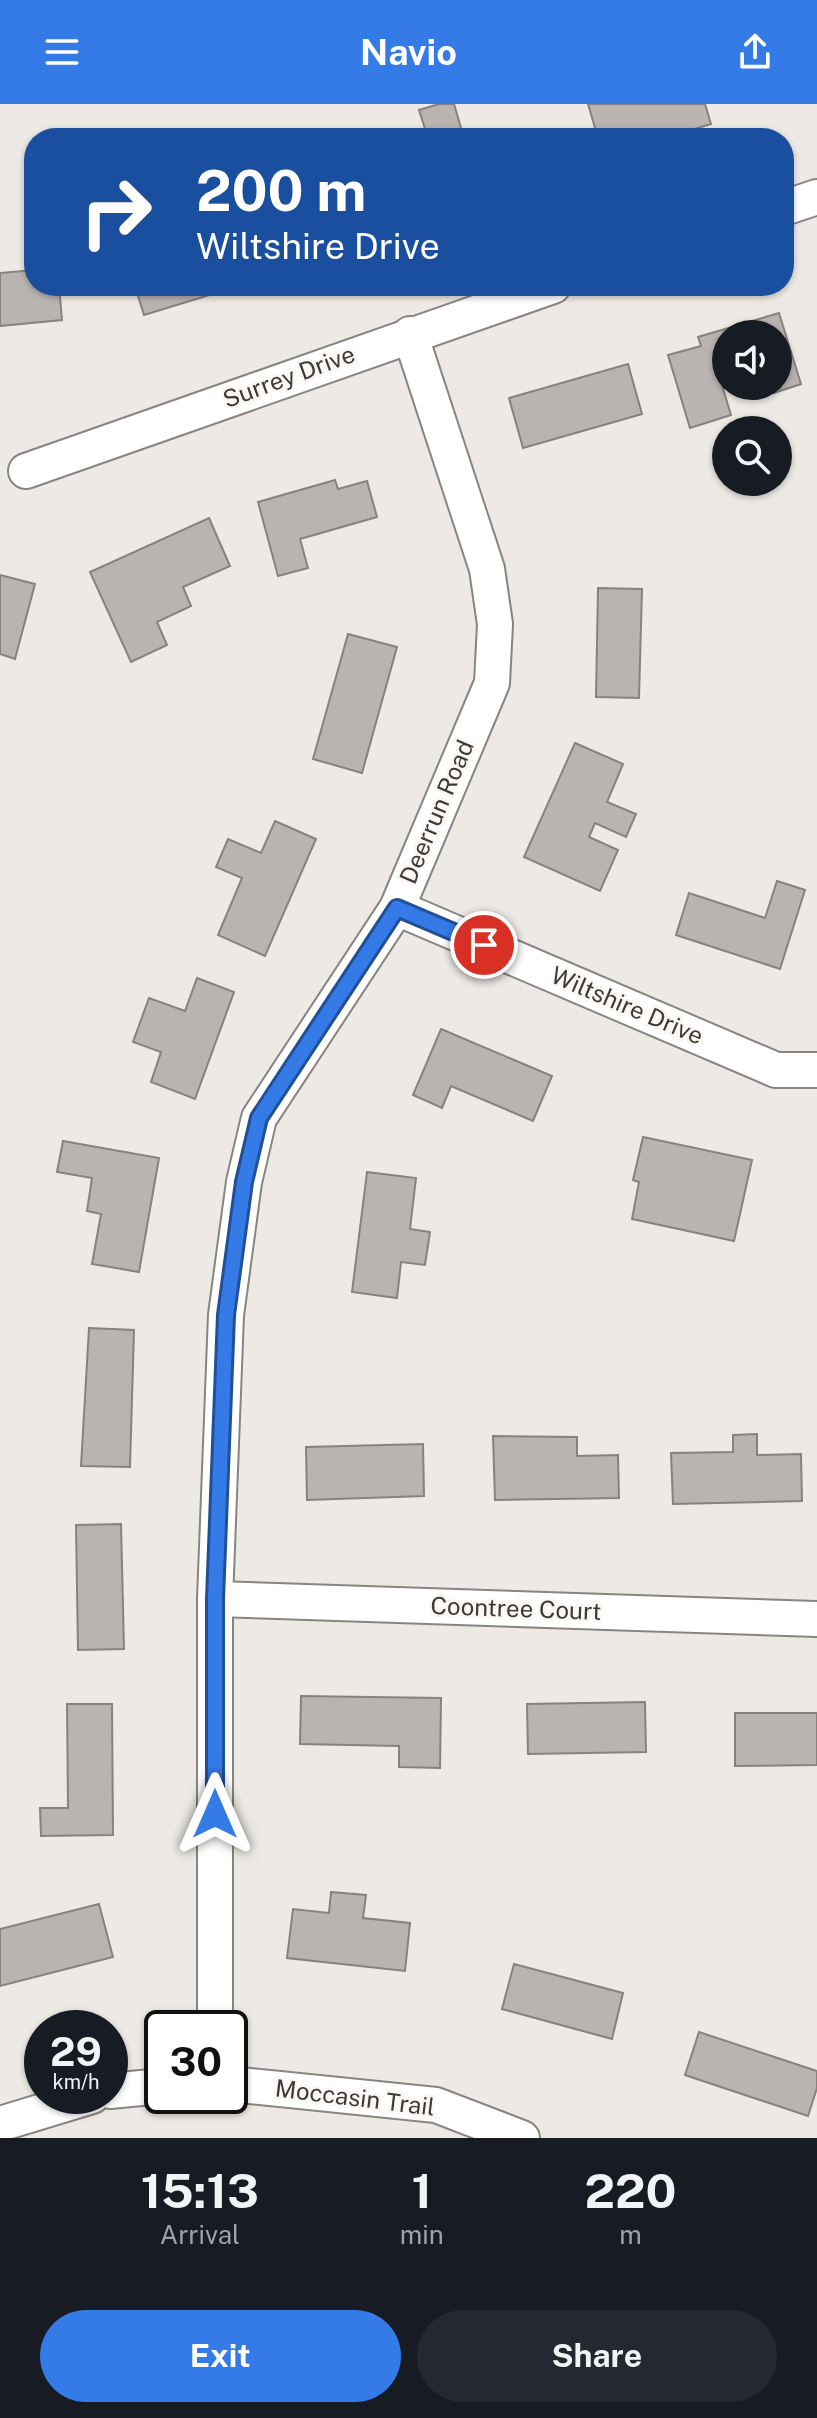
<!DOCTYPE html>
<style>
:root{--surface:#171b24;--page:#242831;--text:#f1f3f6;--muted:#9ea1a6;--accent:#357be8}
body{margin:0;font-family:"Public Sans",sans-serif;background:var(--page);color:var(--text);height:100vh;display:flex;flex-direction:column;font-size:30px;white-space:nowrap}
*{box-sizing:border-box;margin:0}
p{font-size:26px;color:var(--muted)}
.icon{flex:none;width:44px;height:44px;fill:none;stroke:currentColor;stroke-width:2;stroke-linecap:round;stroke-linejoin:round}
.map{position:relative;height:2034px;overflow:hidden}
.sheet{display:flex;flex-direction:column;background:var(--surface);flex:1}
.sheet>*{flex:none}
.hud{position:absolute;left:24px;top:24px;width:770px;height:168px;border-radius:32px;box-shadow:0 2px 6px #0004;background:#1a4fa0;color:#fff;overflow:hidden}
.tools{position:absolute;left:712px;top:216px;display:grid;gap:16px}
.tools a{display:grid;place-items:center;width:80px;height:80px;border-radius:50%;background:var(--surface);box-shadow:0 2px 6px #0004;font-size:40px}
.speed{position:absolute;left:24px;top:1906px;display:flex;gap:16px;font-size:40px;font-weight:700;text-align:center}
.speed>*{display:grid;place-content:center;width:104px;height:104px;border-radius:50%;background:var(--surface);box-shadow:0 2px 6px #0004;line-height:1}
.speed small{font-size:20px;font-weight:400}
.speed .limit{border:4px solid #111;border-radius:12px;background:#fff;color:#111}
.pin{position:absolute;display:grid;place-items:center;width:68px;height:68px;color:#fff;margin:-34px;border:4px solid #fff;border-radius:50%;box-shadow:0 2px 8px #0007}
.me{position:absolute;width:88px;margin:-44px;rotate:0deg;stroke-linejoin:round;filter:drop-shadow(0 0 6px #0008)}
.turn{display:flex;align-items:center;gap:28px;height:168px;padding:0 40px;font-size:36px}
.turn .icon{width:104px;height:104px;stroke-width:2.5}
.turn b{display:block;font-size:56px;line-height:68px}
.eta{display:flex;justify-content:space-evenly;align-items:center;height:136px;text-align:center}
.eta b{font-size:48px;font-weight:700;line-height:56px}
.button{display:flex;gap:16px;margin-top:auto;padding:16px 40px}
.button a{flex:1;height:92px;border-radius:48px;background:var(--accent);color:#fff;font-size:32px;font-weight:700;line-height:92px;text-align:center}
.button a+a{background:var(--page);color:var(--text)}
header{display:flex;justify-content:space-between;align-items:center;height:104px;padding:0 40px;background:var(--accent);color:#fff;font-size:36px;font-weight:700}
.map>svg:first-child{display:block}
</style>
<header><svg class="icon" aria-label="menu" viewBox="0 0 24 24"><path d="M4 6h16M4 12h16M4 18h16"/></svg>Navio<svg class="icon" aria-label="share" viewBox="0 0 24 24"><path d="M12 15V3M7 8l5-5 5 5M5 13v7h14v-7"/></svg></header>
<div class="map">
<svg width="817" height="2034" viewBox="0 0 817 2034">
<rect width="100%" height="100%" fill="#edeae5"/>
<g fill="#b9b3b1" stroke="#87817f" stroke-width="2">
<path d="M439 0H454L464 34H428L419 6Z"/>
<path d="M588 0H705L711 20 664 34H598Z"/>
<path d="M34 166V182H59L62 216 0 222V169Z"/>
<path d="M135 182H239L144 211Z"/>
<path d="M779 209 801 280 774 289 772 282H778V230H726V276L721 278 731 311 690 324 668 251 701 242 698 233Z"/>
<path d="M628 260 642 310 523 344 509 294Z"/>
<path d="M335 376 338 385 367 377 377 413 300 435 308 464 278 472 258 398Z"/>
<path d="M209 414 230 462 183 483 191 502 157 518 167 541 131 558 90 468Z"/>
<path d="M0 471 35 480 15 555 0 550Z"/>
<path d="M598 484 642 485 639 594 596 593Z"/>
<path d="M348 530 397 543 362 669 313 655Z"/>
<path d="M575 639 623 660 607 698 636 710 626 733 595 719 589 733 618 746 600 787 524 753Z"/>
<path d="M275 717 316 735 265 852 218 831 242 774 216 763 228 735 261 749Z"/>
<path d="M777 777 805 786 780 865 676 831 689 789 765 814Z"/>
<path d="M197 874 234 888 195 995 151 978 161 948 133 938 149 894 185 907Z"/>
<path d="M441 925 552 972 533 1017 451 982 442 1004 413 991Z"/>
<path d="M643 1033 752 1056 734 1137 632 1115 639 1078 633 1076Z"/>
<path d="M63 1037 159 1054 139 1168 92 1160 101 1110 87 1107 92 1074 57 1068Z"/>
<path d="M367 1068 416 1074 410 1125 430 1128 425 1161 401 1158 397 1194 352 1188Z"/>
<path d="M89 1224 134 1226 130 1363 81 1362Z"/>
<path d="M757 1330V1351L801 1350 802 1397 673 1400 671 1349 733 1348V1331Z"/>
<path d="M493 1332 577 1333V1352L618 1351 619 1394 495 1396Z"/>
<path d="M423 1340 424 1392 307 1396 306 1343Z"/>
<path d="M121 1420 124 1545 78 1546 76 1421Z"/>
<path d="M301 1592 441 1594 440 1664 399 1663V1642L300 1640Z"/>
<path d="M645 1598 646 1648 528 1650 527 1600Z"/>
<path d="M67 1600H112L113 1731 41 1732 40 1704H68Z"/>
<path d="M735 1609H817V1661L735 1662Z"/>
<path d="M331 1788 366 1791 363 1814 410 1819 405 1867 287 1854 293 1805 329 1809Z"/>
<path d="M99 1800 113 1853 0 1882V1825Z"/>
<path d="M514 1860 623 1889 612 1935 502 1905Z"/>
<path d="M699 1928 817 1967V1984L808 2012 685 1971Z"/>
</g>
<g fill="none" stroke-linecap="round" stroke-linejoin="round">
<defs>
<g id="minor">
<path d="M784 104 817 93"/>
<path d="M26 367 553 182"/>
<path d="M397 804 776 966H817"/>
<path d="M215 1495 817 1515"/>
<path d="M215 1924V1495L226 1211 244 1078 259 1014 397 804 492 579 495 520 487 465 410 230"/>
<path d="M230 1980 436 2001 522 2034"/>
<path d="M110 1987 162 1982"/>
<path d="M0 2020 92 1992"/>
</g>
</defs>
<use href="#minor" stroke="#888580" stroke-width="38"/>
<use href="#minor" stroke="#fff" stroke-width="34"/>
</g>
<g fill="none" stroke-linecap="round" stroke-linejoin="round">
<defs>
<path id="route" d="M215 1710V1495L226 1211 244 1078 259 1014 397 804 484 841"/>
</defs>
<use href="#route" stroke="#225097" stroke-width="20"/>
<use href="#route" stroke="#357be8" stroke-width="14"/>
</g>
<g text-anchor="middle" stroke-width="6" stroke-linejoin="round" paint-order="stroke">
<g font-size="24" fill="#3d3b39" stroke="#fbf7f2">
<text transform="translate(289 273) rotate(-20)" y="8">Surrey Drive</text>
<text transform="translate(437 708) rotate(-67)" y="8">Deerrun Road</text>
<text transform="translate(627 902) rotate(23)" y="8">Wiltshire Drive</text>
<text transform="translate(516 1505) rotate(2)" y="8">Coontree Court</text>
<text transform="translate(355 1994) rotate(7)" y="8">Moccasin Trail</text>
</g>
</g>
</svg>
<div class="tools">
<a><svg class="icon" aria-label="sound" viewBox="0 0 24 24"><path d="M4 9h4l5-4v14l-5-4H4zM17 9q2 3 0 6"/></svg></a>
<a><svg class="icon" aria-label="search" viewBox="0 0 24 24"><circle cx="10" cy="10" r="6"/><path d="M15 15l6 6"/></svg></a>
</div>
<div class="speed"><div>29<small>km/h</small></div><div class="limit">30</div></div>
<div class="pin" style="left:484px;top:841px;background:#d93025"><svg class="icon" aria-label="arrive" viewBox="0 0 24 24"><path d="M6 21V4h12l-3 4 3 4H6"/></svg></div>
<svg class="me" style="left:215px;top:1710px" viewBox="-20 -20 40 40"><path d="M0-17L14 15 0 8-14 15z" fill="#357be8" stroke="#fff" stroke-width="4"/></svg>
<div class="hud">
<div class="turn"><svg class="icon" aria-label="right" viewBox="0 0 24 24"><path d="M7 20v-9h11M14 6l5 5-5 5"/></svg><div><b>200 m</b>Wiltshire Drive</div></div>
</div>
</div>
<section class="sheet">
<div class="eta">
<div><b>15:13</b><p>Arrival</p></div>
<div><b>1</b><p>min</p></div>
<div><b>220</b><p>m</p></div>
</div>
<div class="button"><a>Exit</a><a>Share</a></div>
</section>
